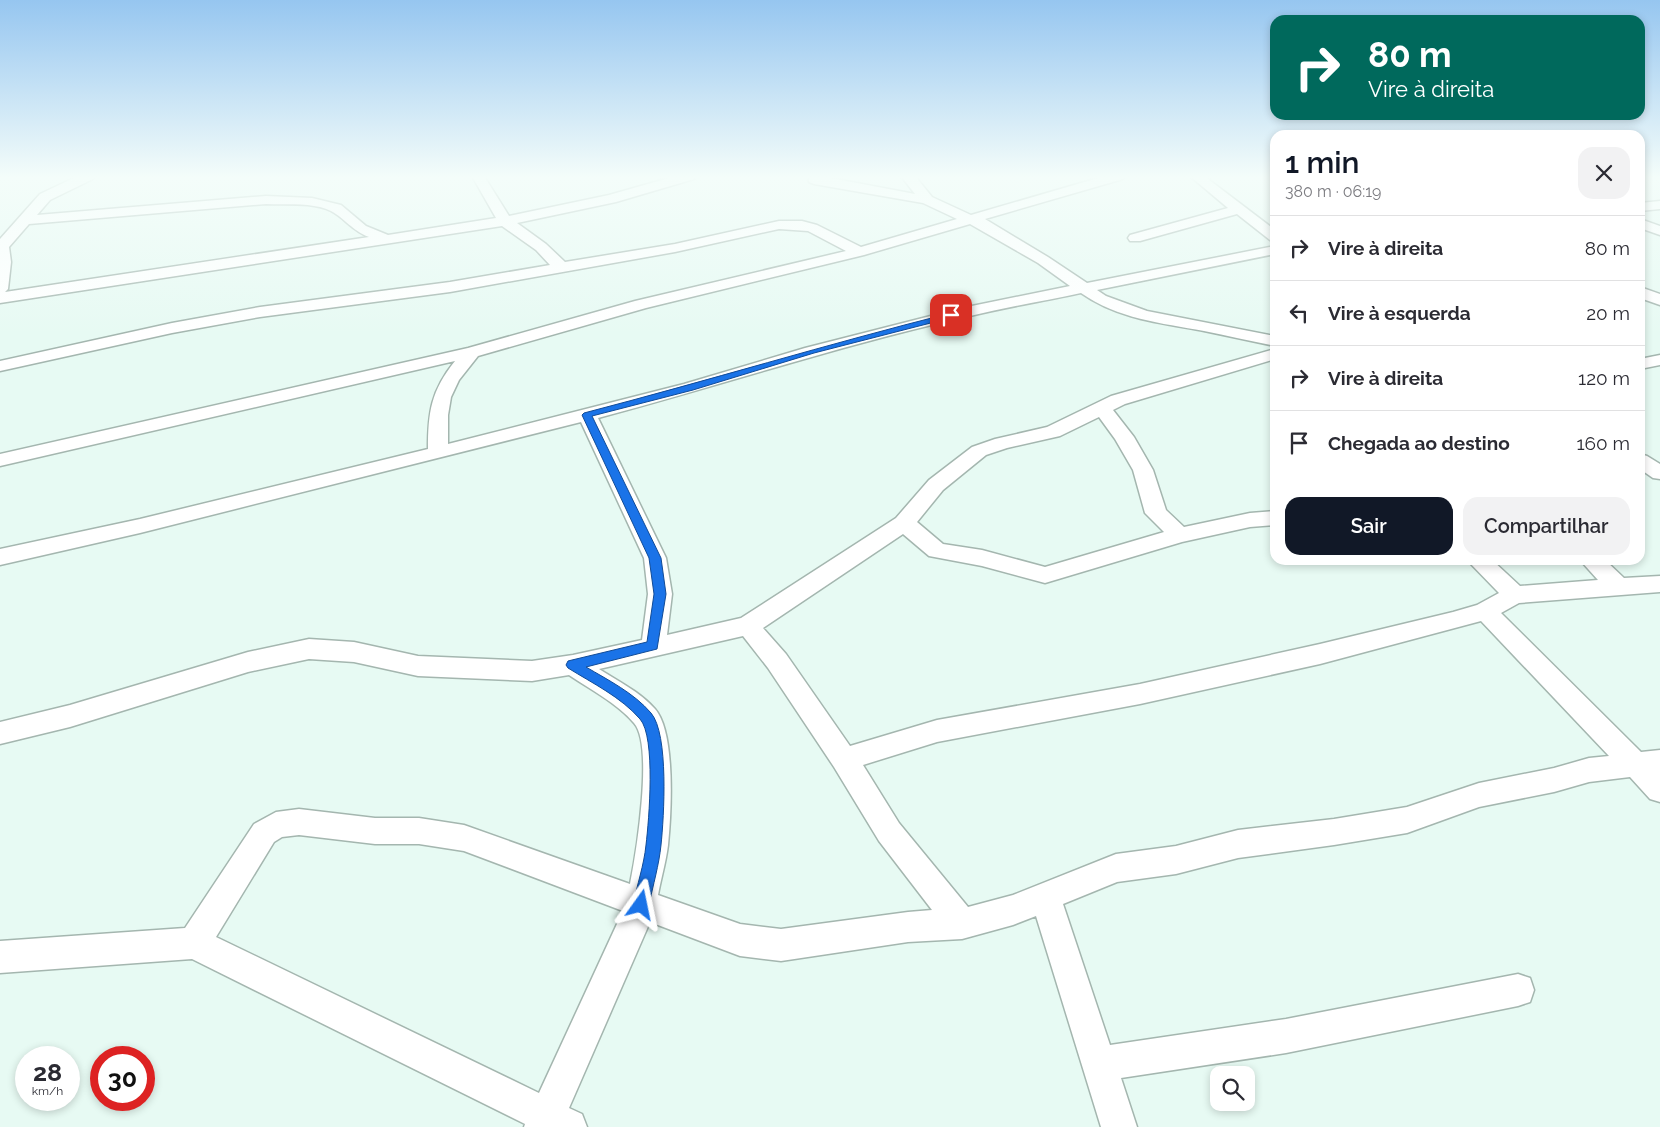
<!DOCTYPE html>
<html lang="pt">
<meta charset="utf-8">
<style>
:root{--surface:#fff;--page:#f2f2f3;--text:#2b2b33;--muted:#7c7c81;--line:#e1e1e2;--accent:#111827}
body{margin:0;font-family:Raleway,sans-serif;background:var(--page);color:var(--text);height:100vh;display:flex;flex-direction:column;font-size:19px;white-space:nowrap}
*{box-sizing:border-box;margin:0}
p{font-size:16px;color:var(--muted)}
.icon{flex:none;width:28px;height:28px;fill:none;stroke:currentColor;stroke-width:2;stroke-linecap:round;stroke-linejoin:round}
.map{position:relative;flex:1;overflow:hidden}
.sheet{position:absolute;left:1270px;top:130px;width:375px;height:435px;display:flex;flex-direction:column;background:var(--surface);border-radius:15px;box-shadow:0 2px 8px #0003}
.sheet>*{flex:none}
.banner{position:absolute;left:1270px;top:15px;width:375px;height:105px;border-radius:15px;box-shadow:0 2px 8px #0003;background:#00695c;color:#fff;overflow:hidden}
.controls{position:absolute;left:1210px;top:1066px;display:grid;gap:10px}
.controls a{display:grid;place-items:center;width:45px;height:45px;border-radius:10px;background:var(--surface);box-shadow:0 2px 8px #0003;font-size:25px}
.speed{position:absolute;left:15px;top:1046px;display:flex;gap:10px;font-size:25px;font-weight:700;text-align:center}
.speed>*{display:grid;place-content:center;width:65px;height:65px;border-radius:50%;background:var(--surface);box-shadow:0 2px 8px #0003;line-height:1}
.speed small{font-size:12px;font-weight:400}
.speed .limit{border:8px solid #d22;background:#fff;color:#111}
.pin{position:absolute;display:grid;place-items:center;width:42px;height:42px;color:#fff;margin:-21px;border-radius:10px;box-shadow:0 2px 8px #0006}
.me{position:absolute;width:55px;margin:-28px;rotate:12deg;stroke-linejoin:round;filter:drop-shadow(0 0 4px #0008)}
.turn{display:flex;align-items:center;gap:18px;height:105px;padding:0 15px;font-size:22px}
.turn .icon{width:65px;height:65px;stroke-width:2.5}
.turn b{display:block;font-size:35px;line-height:42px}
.round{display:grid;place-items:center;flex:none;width:52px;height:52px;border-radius:15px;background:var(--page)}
.head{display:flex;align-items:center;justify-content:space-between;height:85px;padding:0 15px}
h1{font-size:30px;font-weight:600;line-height:38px;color:var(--accent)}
.cta{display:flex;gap:10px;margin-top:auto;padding:10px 15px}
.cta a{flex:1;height:58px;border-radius:15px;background:var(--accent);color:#fff;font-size:20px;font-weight:600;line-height:58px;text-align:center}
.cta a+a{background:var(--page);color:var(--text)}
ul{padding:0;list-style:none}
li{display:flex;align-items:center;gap:15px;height:65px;padding:0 15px;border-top:1px solid var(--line)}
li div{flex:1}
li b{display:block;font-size:19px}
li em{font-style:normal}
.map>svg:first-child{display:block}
</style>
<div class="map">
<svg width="1660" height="1127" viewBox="0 0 1660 1127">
<rect width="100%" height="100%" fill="#e7faf3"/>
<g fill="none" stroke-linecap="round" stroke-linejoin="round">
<defs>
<g id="minor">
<path d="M78 176H95L93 179 50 200 37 215 266 196 312 198 341 205 366 226 388 235 496 218 472 176H484L509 216 609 195 676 176H696L694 179 616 202 517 223 546 244 565 262 675 244 779 221H802L817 225 861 247 957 219 923 203 814 184 809 182 808 176H820L915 194 901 176H915L932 197 971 215 1105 176H1124L1123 179 985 219 1048 257 1087 283 1275 246V254L1097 290 1106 296 1147 311 1275 336V346C1251 341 1228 336 1204 331 1161 323 1118 319 1081 293 1044 301 1007 307 970 316 844 344 722 385 598 418L666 558 672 594 667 635 741 618 896 518 929 480 972 447 995 439 1047 427 1111 396 1275 349V359L1125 404 1113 410 1134 437 1153 470 1166 510 1184 527 1250 513 1275 511V525L1250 527 1182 542 1045 583 982 566 929 556 903 534 763 628 786 654 850 746 937 720 1140 684 1320 644 1453 612 1477 605 1499 593 1467 560H1492L1520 586 1598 580 1580 560H1605L1624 578 1660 576V592L1519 603 1501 613 1641 752 1660 750V802L1650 799 1630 777 1589 782 1554 792 1479 807 1407 833 1334 845 1238 858 1176 874 1117 882 1063 904 1110 1045 1286 1019 1518 974 1530 978 1534 990 1530 1002 1518 1006 1286 1053 1121 1078 1137 1127H1101L1036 916 1013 925 962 939 908 942 781 961 740 956 650 922 569 1108 582 1114 587 1127H524L525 1124 192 959 0 973V941L185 928 254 824 276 812 299 809 375 818H419L464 825 630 884C636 855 654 745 634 723 617 703 591 690 569 675L532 681 418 676 354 662 309 659 248 672 70 727 0 744V722L70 705 248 652 309 639 354 642 418 656 532 661 573 655 642 640 648 594 644 558 581 422 140 533 0 565V549L140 519 428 449C428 412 431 391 455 361L0 466V454L468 348 635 301 846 251 808 231 779 229 675 252 450 292 260 317 172 333 0 371V361L172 323 260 307 450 282 550 265 536 250 502 226 0 303V239L40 194ZM266 204C286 205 313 202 331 211 346 219 351 230 369 237L5 292 8 289 11 262 9 247 29 224ZM970 224 1038 263 1070 286 962 308 805 348 684 384 448 444V415L451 397 459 380 478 356 646 308 864 255ZM1099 417 1115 439 1133 470 1145 513 1164 532 1045 567 982 550 943 544 917 522 943 490 986 455 1007 448 1060 436ZM1481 621 1609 756 1589 758 1554 768 1479 783 1407 807 1334 819 1238 830 1176 846 1116 854 1013 895 968 907 899 823 863 765 937 742 1140 704 1320 664ZM743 636 768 668 834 767 879 841 932 910 908 912 781 929 740 924 658 895C661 878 666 862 668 845 671 815 676 733 655 709 640 692 618 681 599 669ZM299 835 375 844H419L464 851 623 911 539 1093 216 937 274 842 282 837Z"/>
<path d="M1190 176H1204L1275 230V241L1270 240 1237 214 1140 241H1130L1128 238 1130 235 1228 208Z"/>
<path d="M1660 201V209L1640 211V203Z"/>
<path d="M1640 219 1660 226V235L1640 228Z"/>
<path d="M1640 287 1660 294V305L1640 298Z"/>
<path d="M1660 355V365L1640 369V359Z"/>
<path d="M1640 454 1647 456 1660 464V479L1653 478 1640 469Z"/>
</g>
</defs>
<use href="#minor" stroke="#a4b6af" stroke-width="3"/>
<use href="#minor" fill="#fff" fill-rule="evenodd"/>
</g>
<linearGradient id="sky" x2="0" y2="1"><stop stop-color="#96c6f0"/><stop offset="0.53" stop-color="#f4fdfa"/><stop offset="1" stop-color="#f4fdfa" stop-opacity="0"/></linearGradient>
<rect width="1660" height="334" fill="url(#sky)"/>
<path fill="#1a73e8" stroke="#114b97" d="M951 313 955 315 954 317 814 353 693 390 592 416 661 558 666 594 657 649 586 667C608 680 634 693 651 713 669 734 664 817 661 845 659 865 653 885 649 905L646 910 641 912 635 910 633 905C637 885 644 865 646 845 649 820 656 737 640 719 621 697 592 683 568 668L566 665 568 661 572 660 647 642 654 594 649 558 582 415 584 413C707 381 828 344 951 313Z"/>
</svg>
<div class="controls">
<a><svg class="icon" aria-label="search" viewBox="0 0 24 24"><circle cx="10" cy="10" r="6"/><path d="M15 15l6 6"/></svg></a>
</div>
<div class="speed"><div>28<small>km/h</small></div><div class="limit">30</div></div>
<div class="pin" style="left:951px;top:315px;background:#d93025"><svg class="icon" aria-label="arrive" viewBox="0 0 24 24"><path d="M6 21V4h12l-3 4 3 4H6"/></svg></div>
<svg class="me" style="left:641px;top:905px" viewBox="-20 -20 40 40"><path d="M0-17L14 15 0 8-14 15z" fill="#1a73e8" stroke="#fff" stroke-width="4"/></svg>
<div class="banner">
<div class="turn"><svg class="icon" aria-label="right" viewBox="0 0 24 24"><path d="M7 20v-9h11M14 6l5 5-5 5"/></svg><div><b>80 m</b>Vire à direita</div></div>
</div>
<section class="sheet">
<div class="head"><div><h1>1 min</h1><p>380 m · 06:19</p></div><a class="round"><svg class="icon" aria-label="close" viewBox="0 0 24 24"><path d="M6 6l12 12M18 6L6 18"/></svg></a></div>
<ul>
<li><svg class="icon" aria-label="right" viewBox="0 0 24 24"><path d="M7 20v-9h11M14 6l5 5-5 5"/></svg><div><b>Vire à direita</b></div><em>80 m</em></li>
<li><svg class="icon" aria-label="left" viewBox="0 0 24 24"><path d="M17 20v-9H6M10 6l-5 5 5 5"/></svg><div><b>Vire à esquerda</b></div><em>20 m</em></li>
<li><svg class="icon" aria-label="right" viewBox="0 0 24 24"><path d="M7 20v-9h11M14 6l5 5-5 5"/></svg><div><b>Vire à direita</b></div><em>120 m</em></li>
<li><svg class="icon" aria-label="arrive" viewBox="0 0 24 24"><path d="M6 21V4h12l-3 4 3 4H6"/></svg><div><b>Chegada ao destino</b></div><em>160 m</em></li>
</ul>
<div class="cta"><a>Sair</a><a>Compartilhar</a></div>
</section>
</div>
